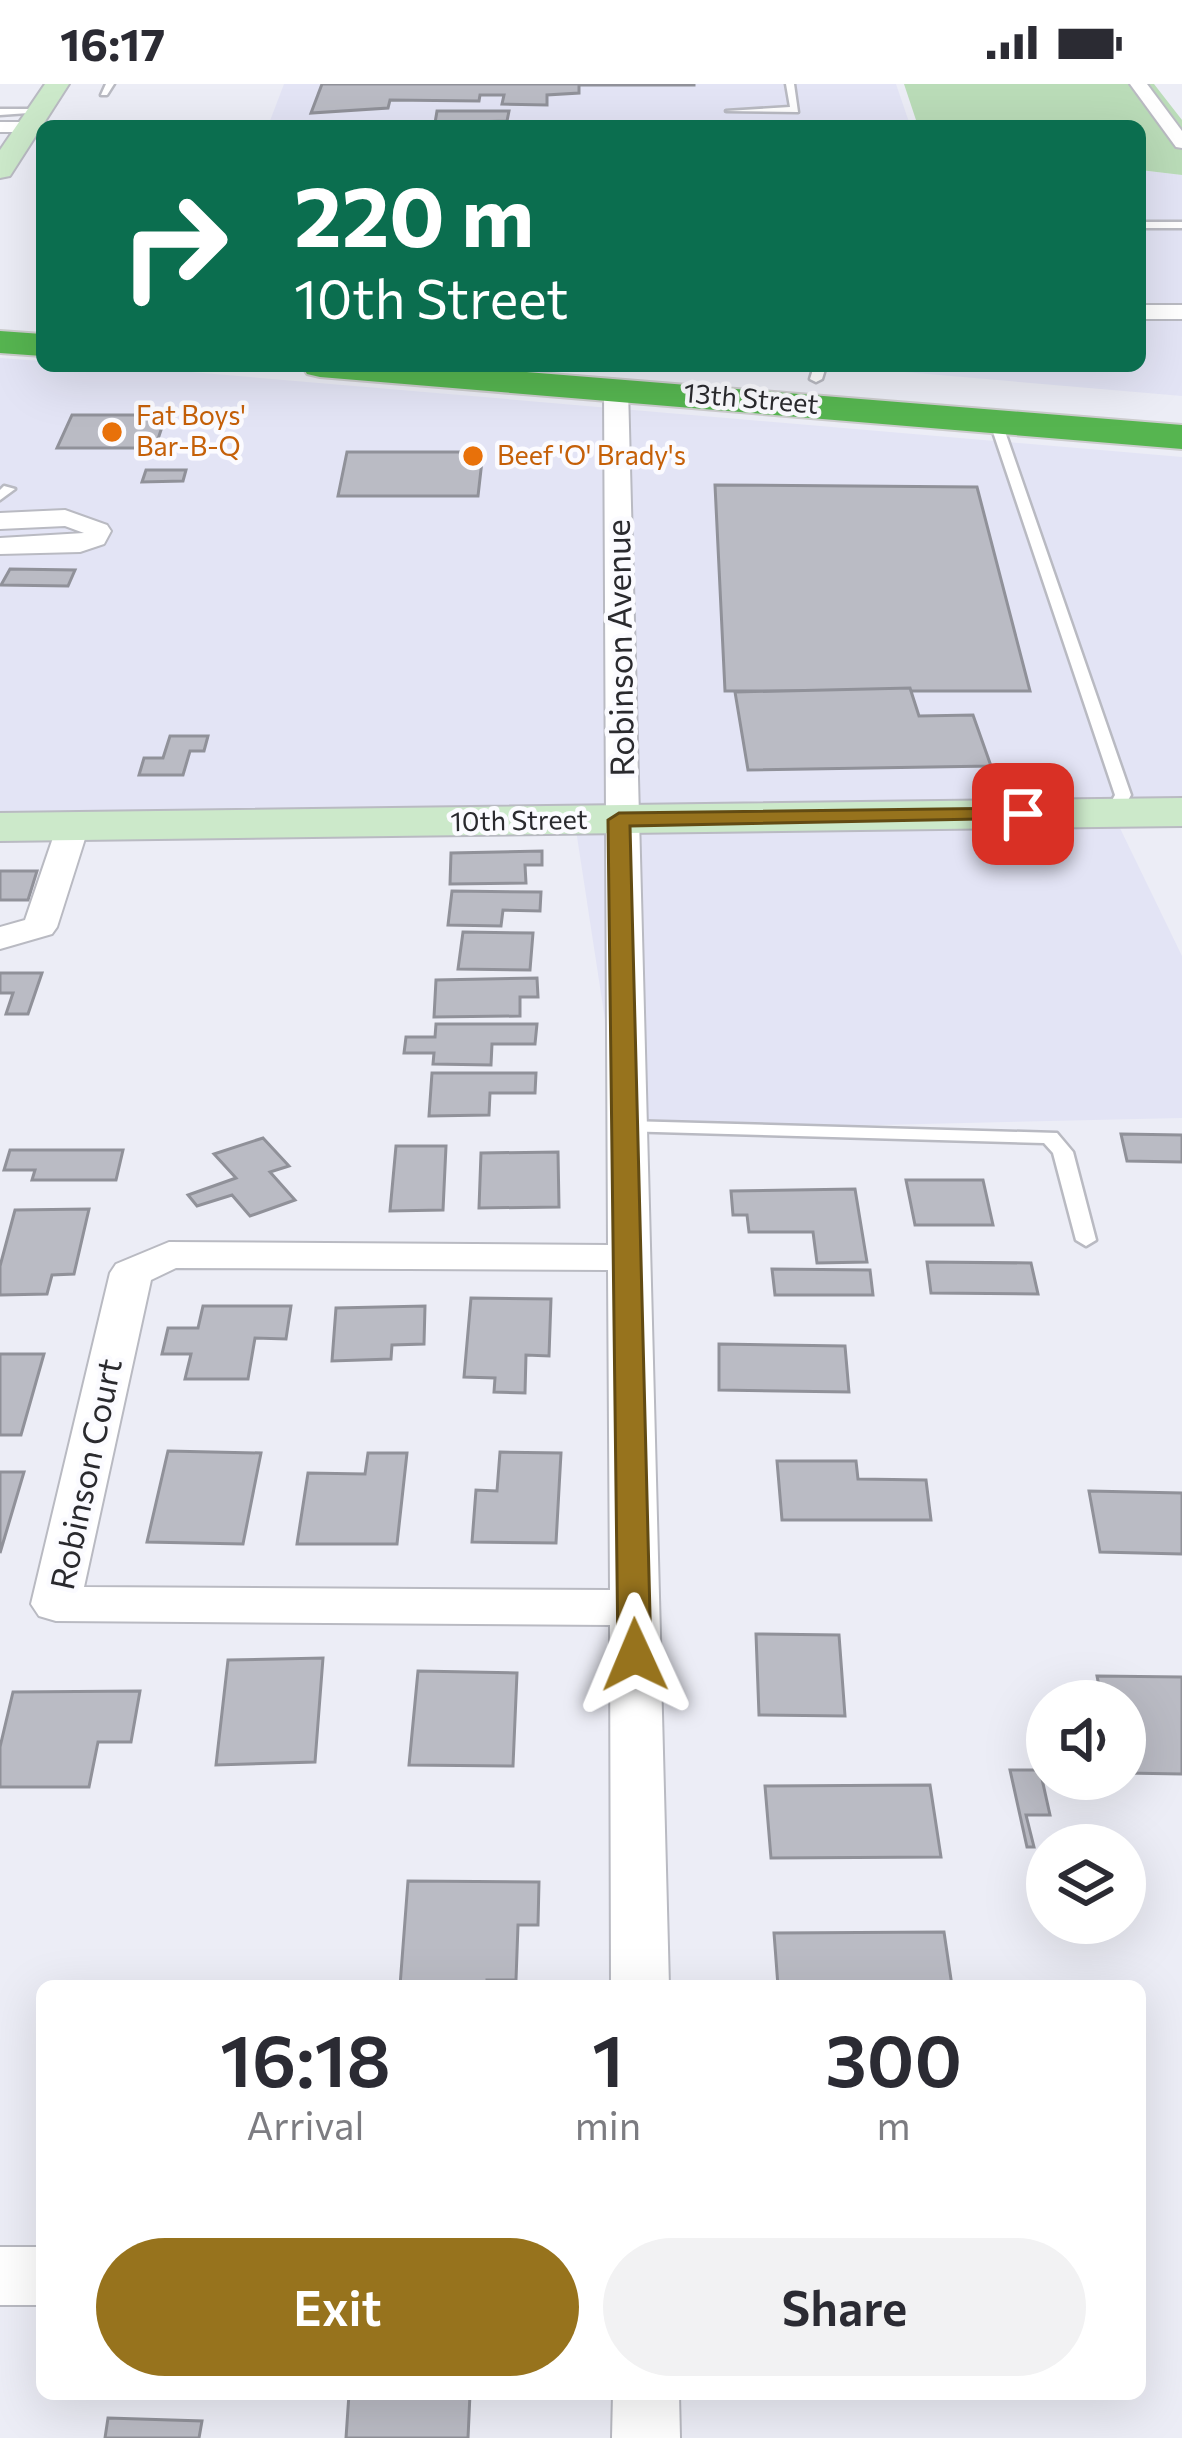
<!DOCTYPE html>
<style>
:root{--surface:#fff;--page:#f2f2f3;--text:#2b2b33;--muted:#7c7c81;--accent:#97731d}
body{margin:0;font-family:Commissioner,sans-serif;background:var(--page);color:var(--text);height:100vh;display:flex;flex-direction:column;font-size:45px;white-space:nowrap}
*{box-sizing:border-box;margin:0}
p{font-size:39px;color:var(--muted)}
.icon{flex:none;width:66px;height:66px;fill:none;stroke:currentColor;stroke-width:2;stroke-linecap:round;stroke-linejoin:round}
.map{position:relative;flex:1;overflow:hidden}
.details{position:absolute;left:36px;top:1896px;width:1110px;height:420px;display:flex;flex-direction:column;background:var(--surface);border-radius:18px;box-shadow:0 12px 48px #0002}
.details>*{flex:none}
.top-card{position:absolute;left:36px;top:36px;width:1110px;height:252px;border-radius:18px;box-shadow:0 12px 48px #0002;background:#0b6e4f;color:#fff;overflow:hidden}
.controls{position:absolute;left:1026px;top:1596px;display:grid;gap:24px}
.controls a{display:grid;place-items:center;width:120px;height:120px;border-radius:50%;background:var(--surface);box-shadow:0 12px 48px #0002;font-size:60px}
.pin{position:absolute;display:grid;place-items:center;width:102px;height:102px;color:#fff;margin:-51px;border-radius:24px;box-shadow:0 6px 18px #0006}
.me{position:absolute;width:132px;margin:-66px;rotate:359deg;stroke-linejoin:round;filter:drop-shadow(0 0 9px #0008)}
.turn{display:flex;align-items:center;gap:42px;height:252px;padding:0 60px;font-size:54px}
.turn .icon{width:156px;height:156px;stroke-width:2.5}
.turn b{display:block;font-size:84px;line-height:102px}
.eta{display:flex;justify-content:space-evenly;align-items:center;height:204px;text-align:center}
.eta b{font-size:72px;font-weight:600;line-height:84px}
.primary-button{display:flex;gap:24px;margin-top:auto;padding:24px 60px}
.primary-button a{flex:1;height:138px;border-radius:72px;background:var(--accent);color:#fff;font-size:48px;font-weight:600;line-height:138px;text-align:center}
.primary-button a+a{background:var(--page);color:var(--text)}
.status{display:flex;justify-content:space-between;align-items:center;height:84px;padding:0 60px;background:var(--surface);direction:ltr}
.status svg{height:33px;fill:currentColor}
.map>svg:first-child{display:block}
</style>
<div class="status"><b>16:17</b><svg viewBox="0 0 49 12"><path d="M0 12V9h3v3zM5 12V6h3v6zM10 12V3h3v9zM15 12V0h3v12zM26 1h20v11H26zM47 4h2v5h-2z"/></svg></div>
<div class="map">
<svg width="1182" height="2354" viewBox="0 0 1182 2354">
<rect width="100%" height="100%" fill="#ecedf6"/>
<g fill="#e3e4f5">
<path d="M284 0H896L910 41 268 42Z"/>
<path d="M1140 86 1182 91V312L835 282H1140Z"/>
<path d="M0 274 42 277V282H121L1182 373V718L0 733Z"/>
<path d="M1117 738 1182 872V1034L622 1047 576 746Z"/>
</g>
<path fill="#badcb8" d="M904 0H1154L1182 36V91L1140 86V42H918Z"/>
<g fill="#babbc4" stroke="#909199" stroke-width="3">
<path d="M322 0H694V1H579V9L547 11V21L502 20 504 11H480L479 17 390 16 388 24 311 29Z"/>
<path d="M437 27H509L507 37 435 39Z"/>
<path d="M72 331H166L155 364H57Z"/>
<path d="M347 368H483L478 412H338Z"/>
<path d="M146 386H186L183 397 142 398Z"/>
<path d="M715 401 977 403 1030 607H725Z"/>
<path d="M10 485 75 486 68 502 1 501Z"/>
<path d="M910 604 919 632 973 631 991 682 748 686 735 608Z"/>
<path d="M170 652H208L204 667H190L183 691H139L144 674H163Z"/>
<path d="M542 767V781H525L526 799 450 800 451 769Z"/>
<path d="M0 787H37L28 816H0Z"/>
<path d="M452 807 541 808 540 827 503 826 501 842 448 841Z"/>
<path d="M463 848 533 849 530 886 458 885Z"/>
<path d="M0 889H42L28 930H6L13 909H0Z"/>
<path d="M537 894 538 913H520V932L434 933 436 896Z"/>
<path d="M436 940H537L535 960H492L491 981 433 980 434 969H404L406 953H435Z"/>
<path d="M432 989H536L535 1009H490L489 1031 429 1032Z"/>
<path d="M1121 1050 1182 1051V1078L1127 1077Z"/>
<path d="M263 1054 289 1082 270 1088 295 1116 250 1132 232 1111 197 1122 188 1111 236 1094 214 1070Z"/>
<path d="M396 1062H446L443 1126 390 1127Z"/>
<path d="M10 1066H123L116 1096H32L35 1086H4Z"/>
<path d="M558 1068 559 1123 479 1124 481 1069Z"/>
<path d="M906 1096H983L993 1141H915Z"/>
<path d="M855 1105 867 1178 817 1179 813 1148H749L747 1131H733L731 1107Z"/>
<path d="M89 1125 74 1190 52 1191 47 1210 0 1211V1182L15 1126Z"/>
<path d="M927 1178 1031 1179 1038 1210 931 1209Z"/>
<path d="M772 1185 870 1186 873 1211H775Z"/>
<path d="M471 1214 551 1215 549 1272 526 1271 525 1309 494 1308 495 1294 464 1293Z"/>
<path d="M203 1222H291L286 1255 255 1254 248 1295H185L191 1270H162L168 1244H198Z"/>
<path d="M425 1222 424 1260 392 1261 391 1275 332 1277 336 1224Z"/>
<path d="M719 1260 845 1262 849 1308 719 1306Z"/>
<path d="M0 1270H44L21 1351H0Z"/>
<path d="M168 1367 261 1369 243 1460 147 1458Z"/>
<path d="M500 1368 561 1369 556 1459 472 1458 476 1406 497 1407Z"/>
<path d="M368 1369H407L397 1460H297L308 1389 365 1390Z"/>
<path d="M777 1377H856L858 1395 926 1396 931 1436H782Z"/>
<path d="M0 1388H24L0 1469Z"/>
<path d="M1089 1407 1182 1409V1470L1100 1468Z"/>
<path d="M756 1550 839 1551 845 1632 759 1631Z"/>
<path d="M323 1574 315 1678 216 1681 228 1576Z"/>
<path d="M418 1587 517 1589 513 1682 409 1681Z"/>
<path d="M1097 1592 1182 1593V1690L1125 1689V1617H1102Z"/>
<path d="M140 1607 131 1658H98L89 1703H0V1663L13 1608Z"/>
<path d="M1010 1686H1040L1050 1731H1026L1034 1763H1027Z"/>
<path d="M930 1701 941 1773 771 1774 765 1702Z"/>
<path d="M408 1797 539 1798 538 1841H518L516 1896H487V1902H400Z"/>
<path d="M944 1848 952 1902H778L774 1849Z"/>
<path d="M349 2310H470L468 2354H346Z"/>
<path d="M108 2334 202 2337 199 2354H105Z"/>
</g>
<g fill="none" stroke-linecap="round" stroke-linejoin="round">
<defs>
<g id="lane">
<path d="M106 0H114L107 11H101Z"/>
<path d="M786 0H794L798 28 726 27 790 23Z"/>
<path d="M0 25H39L43 28 0 31Z"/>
<rect x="1140" y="138" width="42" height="6"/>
<path d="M814 282H826L822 295 816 298 810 295Z"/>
<path d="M995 332 1001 336 1131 711 1119 732H1107L1105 729 1115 711 989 336Z"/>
<path d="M4 402 15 405 0 416V406Z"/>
<path d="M627 1037 1057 1049 1073 1068 1096 1156 1086 1162 1076 1156 1053 1069 1044 1059 620 1047 617 1043 620 1039Z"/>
</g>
<g id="street">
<path d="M1130 0H1147L1182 47V64L1176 63Z"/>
<path d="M0 38H42L50 42H42V48H0Z"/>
<rect x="1140" y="221" width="42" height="14"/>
<path d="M616 297 628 304 669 1902H611L610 1541 56 1537 39 1532 31 1520 110 1189 116 1180 169 1158 608 1161 604 304ZM176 1184 608 1186 610 1506 84 1503 151 1196Z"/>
<path d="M65 426 107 441 111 447 104 460 80 468 0 470V454L84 449 65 442 0 445V429Z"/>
<path d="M73 732 89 742 57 843 52 850 0 865V843L25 836 57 742Z"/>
<rect x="0" y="2163" width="42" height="58"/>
<path d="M613 2310H679L680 2354H612Z"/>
</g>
<g id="secondary">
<path d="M45 0H69L10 92 0 94V66Z"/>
<path d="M1182 714V742L0 757V729Z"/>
</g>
<g id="highway">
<path d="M0 247 42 250V272L0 269Z"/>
<path d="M302 282H453L1182 341V365L320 293 307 290Z"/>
</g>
</defs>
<use href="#lane" stroke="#b9bac2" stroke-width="5"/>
<use href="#street" stroke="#b9bac2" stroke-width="4"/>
<use href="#secondary" stroke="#b9bac2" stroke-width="4"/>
<use href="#highway" stroke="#cccccd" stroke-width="4"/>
<use href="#lane" fill="#fff" fill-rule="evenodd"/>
<use href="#street" fill="#fff" fill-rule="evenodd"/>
<use href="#secondary" fill="#cce9ca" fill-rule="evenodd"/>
<use href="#highway" fill="#56b550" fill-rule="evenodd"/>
</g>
<path fill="#97731d" stroke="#624b13" stroke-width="3" d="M1023 724 1030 725V734L630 742 651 1571 646 1579H623L618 1571 608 736 619 729Z"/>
<g fill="#e8710a" stroke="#fbfbff" stroke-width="4.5">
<circle cx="112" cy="348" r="12"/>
<circle cx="473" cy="372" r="12"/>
</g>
<g text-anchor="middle" stroke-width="9" stroke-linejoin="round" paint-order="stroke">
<g font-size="27" fill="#2a2a2e" stroke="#fbfbff">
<text transform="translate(751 315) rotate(5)" y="9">13th Street</text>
<text transform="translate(519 737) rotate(-1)" y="9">10th Street</text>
</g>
<g font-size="27" fill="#c56008" stroke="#fbfbff" text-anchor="start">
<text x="136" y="341">Fat Boys'<tspan x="136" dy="31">Bar-B-Q</tspan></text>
<text x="497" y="381">Beef 'O' Brady's</text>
</g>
<g font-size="33" fill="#2a2a2e" stroke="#fbfbff">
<text transform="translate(620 564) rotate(-91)" y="12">Robinson Avenue</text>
<text transform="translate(86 1390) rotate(-78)" y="12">Robinson Court</text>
</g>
</g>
</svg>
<div class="controls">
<a><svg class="icon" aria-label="sound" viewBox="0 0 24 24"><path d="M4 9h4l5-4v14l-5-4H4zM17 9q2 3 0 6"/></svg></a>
<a><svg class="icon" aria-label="layers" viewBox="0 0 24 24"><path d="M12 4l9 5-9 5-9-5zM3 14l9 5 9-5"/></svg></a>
</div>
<div class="pin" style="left:1023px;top:730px;background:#d93025"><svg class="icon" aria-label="arrive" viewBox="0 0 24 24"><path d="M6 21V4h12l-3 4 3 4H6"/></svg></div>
<svg class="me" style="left:635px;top:1571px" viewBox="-20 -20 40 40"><path d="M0-17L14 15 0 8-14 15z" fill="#97731d" stroke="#fff" stroke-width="4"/></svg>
<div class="top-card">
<div class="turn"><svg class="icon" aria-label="right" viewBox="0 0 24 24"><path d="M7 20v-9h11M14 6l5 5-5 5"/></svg><div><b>220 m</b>10th Street</div></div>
</div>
<section class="details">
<div class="eta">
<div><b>16:18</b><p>Arrival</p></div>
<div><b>1</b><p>min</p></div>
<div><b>300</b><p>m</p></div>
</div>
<div class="primary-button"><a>Exit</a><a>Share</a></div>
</section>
</div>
